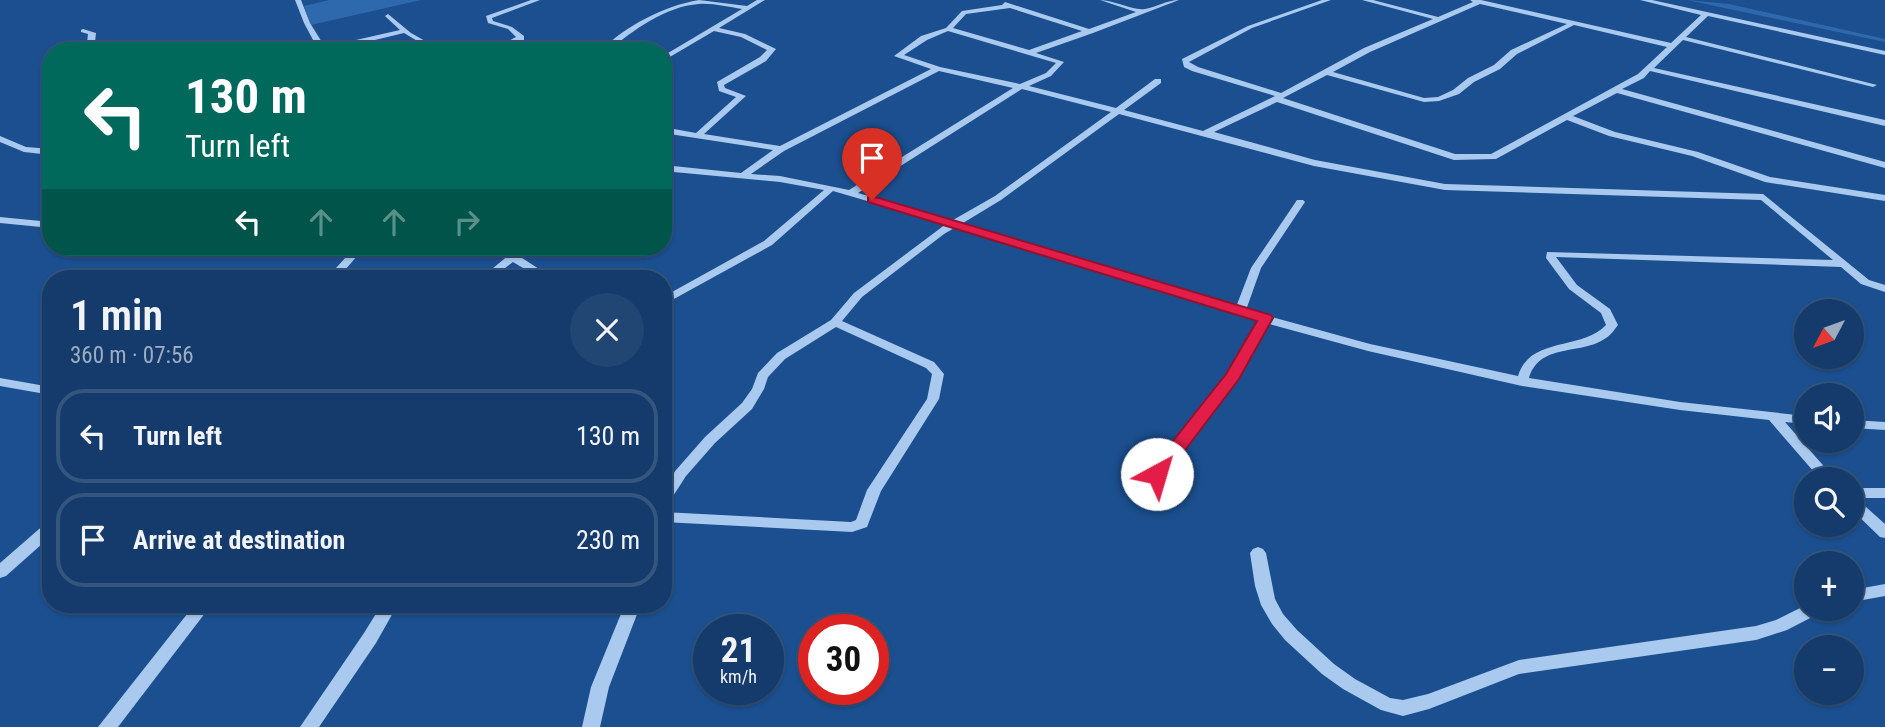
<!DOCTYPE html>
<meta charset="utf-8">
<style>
:root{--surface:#143b6b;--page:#214673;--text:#f1f3f6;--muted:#9dadc1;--line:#33557e}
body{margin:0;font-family:"Roboto Condensed",sans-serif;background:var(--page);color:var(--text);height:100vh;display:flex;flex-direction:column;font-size:26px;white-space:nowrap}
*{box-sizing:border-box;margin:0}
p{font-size:23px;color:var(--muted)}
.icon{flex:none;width:38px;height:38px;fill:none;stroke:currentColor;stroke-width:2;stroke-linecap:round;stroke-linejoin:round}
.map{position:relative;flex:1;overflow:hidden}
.drawer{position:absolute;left:42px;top:270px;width:630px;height:343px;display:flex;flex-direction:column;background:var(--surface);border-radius:28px;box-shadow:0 2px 5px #0004,0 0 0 2px var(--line)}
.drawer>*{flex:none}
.banner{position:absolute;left:42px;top:42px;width:630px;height:214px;border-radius:28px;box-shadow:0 2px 5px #0004,0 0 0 2px var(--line);background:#00695c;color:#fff;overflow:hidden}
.needle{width:46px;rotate:229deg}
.controls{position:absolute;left:1794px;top:299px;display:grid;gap:14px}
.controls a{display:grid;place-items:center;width:70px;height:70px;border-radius:50%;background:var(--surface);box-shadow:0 2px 5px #0004,0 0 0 2px var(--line);font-size:35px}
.speed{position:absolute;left:693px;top:614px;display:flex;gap:14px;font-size:35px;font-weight:700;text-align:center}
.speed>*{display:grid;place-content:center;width:91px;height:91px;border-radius:50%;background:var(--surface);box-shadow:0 2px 5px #0004,0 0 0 2px var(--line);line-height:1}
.speed small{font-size:18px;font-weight:400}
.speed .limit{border:10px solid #d22;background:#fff;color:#111}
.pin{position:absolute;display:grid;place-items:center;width:60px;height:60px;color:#fff;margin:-72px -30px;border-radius:50% 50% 50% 0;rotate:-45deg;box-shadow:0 0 7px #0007}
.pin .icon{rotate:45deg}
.me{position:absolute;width:77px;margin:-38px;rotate:39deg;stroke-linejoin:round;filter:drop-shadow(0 0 5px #0008)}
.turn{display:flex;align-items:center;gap:24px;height:147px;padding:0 28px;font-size:32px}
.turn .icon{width:91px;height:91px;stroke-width:2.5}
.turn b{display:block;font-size:49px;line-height:60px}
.lanes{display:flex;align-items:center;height:66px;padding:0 28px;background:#0003;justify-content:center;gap:35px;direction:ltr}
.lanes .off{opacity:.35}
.round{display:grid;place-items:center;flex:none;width:74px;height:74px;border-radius:37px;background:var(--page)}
.head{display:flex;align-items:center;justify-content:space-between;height:119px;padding:0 28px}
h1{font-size:42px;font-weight:600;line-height:52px}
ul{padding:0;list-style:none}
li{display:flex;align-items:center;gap:21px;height:94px;margin:0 14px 10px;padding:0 14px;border:4px solid var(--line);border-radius:28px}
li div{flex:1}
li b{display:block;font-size:26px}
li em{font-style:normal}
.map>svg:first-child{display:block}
</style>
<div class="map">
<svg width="1885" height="727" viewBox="0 0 1885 727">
<rect width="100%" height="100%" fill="#1b4f8f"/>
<g fill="#2e69ad">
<path d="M329 0H421L311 25 304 6Z"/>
<path d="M1687 0 1729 4 1885 39V42Z"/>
</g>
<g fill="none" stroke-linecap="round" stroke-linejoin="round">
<g fill="#a9c9ee" fill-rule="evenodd">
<path d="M295 0H301L310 23 325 47 400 30 386 17 385 16 388 14 411 33 443 51H434L404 33 329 51H319L304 23Z"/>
<path d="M531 0H540L492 18 493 21 512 27 524 36V40L499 51H489L516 37 508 29 488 23 486 16Z"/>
<path d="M699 0 747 6 757 0H765L719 28 745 34 776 49 766 61 724 85 725 88 746 96 704 134 780 146 931 69 894 56 921 36 946 28 962 11 1002 5 1005 2 1089 29 1136 12 1100 0C1114 0 1133 11 1145 9 1157 7 1167 0 1179 0L1093 33 1036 53 1064 62 1051 76 1029 86 1116 108 1155 79H1161V83L1124 110 1203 131 1275 96 1192 71 1184 67 1182 59 1248 26 1322 0H1331L1252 28 1189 62 1198 67 1281 93 1364 48 1433 19 1362 0H1373L1438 17 1473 2 1470 0H1481L1671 43 1701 15 1640 0H1652L1885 51V55L1708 16 1686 37 1877 85 1873 87 1683 40 1654 68 1885 120V126L1650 71 1644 78 1622 89 1885 162V168L1617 93 1573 116 1615 132 1698 152 1770 177 1885 195V201L1765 182 1692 156 1609 136 1567 120 1496 159 1454 160 1277 102 1214 132 1315 160 1445 184 1763 194 1869 280 1885 285V292L1861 284 1841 267 1556 257 1577 285 1610 309 1618 325C1615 329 1611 335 1606 338 1581 356 1540 342 1529 378L1680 402 1806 416V424L1785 422 1836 480H1821L1769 420 1680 410 1522 386 1368 351 1269 324 1237 378 1162 477H1152L1150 474 1152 471 1228 374 1259 321 956 227 944 234 862 297 842 321 934 362 944 374 939 399 881 491 867 527 852 532 663 522V512L851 522 856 520 867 490 927 399 932 374 926 368 836 327 785 359 768 377 764 389 752 409 715 443 686 476 668 504 663 505V488L676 470 705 437 742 403 752 389 758 373 777 353 831 320 854 293 946 224 833 191 772 245 663 305V297L764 241 824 190 780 182 663 171V165L741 173 773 150 663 133V127L696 133 736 97 719 91 717 82 760 57 767 50 741 37 714 31 663 61V56L742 9C728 7 713 3 699 4 666 6 632 31 608 51H600C626 26 663 6 699 0ZM1480 4 1567 24 1511 50 1494 65 1468 78 1453 90 1438 97 1424 98 1333 72 1370 52ZM1010 8 1082 31 1029 50 953 28 966 14ZM1574 25 1667 47 1638 74 1491 154H1455L1283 98 1327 75 1424 102 1439 101 1459 94 1474 82 1500 69 1517 54ZM948 31 1056 63 1046 73 1020 84 940 67 904 55 927 40ZM939 71 1013 88 849 190 780 176 751 174 784 151ZM1022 89 1111 112 995 196 953 220 858 193ZM1119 114 1314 166 1445 190 1761 200 1833 260 1547 252 1546 258 1569 289 1601 313 1606 325C1581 351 1530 336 1518 376L1370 344 1246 310 1261 268 1305 202 1303 200H1297L1251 268 1236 307 963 223 1001 200Z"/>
<path d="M83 29 96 33 94 51H86L88 34 81 32V30Z"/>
<path d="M204 46H210L212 51H205Z"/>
<path d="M0 136 26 147 51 149V155L24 152 0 142Z"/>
<path d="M0 217 51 222V228L0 223Z"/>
<path d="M119 247H134L133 249 119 250Z"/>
<path d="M355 247H365L338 278H327Z"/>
<path d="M515 247H525L519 256 539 269 563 276 564 278C544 279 530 273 513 262L492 278H481L509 255Z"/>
<path d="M0 378 51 387V395L0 386Z"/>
<path d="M1852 420 1885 422V430L1852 428Z"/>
<path d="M1852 488H1885V498H1856L1885 524V538L1880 537 1852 510Z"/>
<path d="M51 522V536L6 576 0 578V563L46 523Z"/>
<path d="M1258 547 1263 549 1266 553 1275 599 1283 614 1297 630 1334 664 1355 679 1390 698 1403 700 1428 694 1519 660 1756 626 1776 620 1806 605V609H1820L1818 614 1787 630 1756 640 1519 674 1429 709 1403 716 1381 710 1343 689 1322 674 1285 640 1272 624 1261 605 1255 586 1250 553 1253 549Z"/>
<path d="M1885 584V596L1852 602V590Z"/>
<path d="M195 604H212L118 727H98Z"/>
<path d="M382 604H398L376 643 319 727H300L364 633Z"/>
<path d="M625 604H641L609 687 600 727H582L591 687Z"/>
</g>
</g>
<path fill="#e11d48" stroke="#92132f" stroke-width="2" d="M872 196 1271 315 1273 318 1239 379 1163 479H1150L1147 474 1150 470 1226 374 1257 321 868 202V197Z"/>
</svg>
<div class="controls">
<a><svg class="needle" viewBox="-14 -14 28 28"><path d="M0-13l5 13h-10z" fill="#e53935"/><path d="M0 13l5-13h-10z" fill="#9dadc1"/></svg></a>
<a><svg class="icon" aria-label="sound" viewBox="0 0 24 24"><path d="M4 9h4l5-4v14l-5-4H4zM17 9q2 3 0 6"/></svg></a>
<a><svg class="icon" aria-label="search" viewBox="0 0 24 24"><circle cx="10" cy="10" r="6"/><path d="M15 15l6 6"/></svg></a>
<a>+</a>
<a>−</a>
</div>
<div class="speed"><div>21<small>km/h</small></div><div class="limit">30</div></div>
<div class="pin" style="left:872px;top:200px;background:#d93025"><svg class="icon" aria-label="arrive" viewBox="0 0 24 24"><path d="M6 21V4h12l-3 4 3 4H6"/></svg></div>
<svg class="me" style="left:1157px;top:474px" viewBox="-20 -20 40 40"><circle r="19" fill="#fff"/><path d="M0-13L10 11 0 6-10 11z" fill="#e11d48"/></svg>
<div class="banner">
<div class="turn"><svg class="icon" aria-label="left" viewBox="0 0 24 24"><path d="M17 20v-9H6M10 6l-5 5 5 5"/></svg><div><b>130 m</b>Turn left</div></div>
<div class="lanes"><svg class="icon" aria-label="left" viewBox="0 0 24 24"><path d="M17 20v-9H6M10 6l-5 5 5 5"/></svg><svg class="icon off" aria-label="ahead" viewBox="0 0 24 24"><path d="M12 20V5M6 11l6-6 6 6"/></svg><svg class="icon off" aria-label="ahead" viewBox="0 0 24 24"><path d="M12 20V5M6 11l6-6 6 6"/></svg><svg class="icon off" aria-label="right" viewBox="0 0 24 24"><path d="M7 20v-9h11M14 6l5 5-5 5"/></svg></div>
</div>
<section class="drawer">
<div class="head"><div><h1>1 min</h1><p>360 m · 07:56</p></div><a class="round"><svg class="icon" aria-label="close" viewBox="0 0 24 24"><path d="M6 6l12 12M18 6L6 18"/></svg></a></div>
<ul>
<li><svg class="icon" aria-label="left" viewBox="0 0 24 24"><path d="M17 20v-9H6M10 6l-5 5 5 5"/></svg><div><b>Turn left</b></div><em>130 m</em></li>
<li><svg class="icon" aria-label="arrive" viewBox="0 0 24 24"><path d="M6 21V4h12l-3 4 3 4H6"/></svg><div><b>Arrive at destination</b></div><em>230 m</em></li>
</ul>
</section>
</div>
